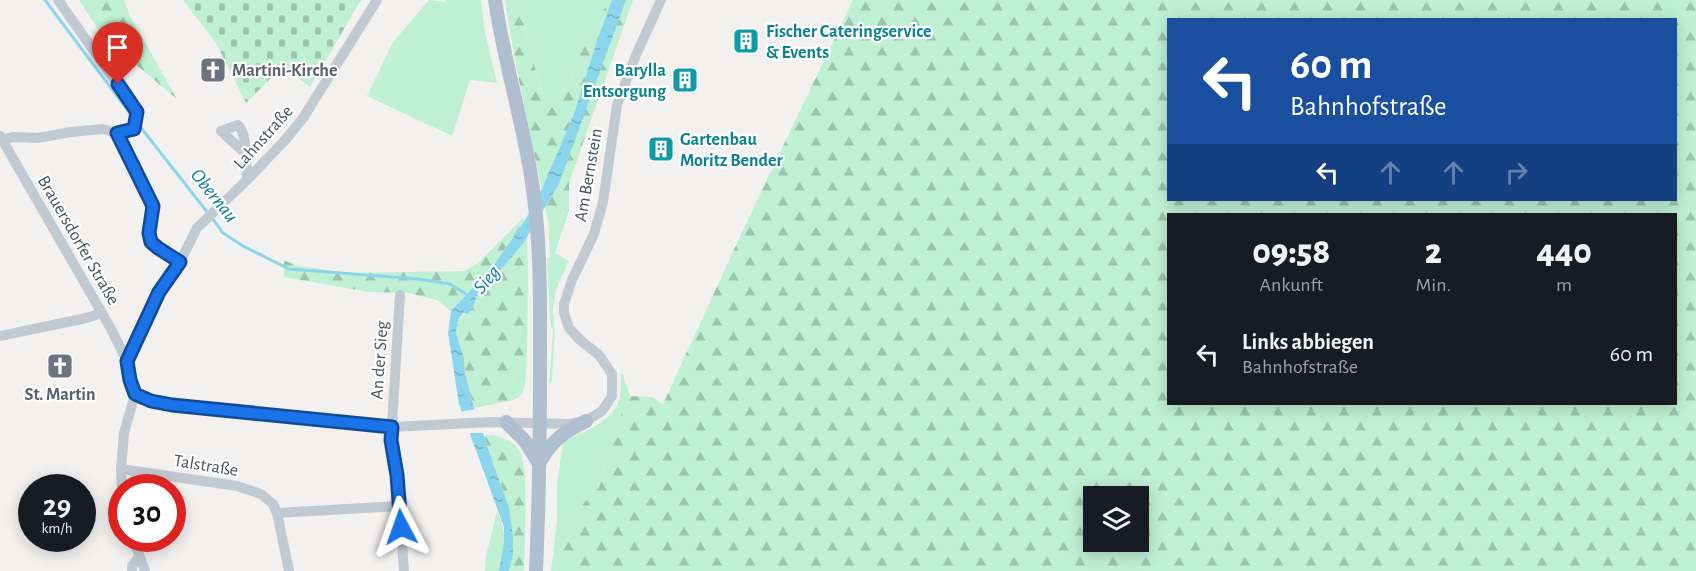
<!DOCTYPE html>
<html lang="de">
<meta charset="utf-8">
<style>
:root{--surface:#171b24;--page:#20242c;--text:#f1f3f6;--muted:#9ea1a6}
body{margin:0;font-family:"Alegreya Sans",sans-serif;background:var(--page);color:var(--text);height:100vh;display:flex;flex-direction:column;font-size:22px;white-space:nowrap}
*{box-sizing:border-box;margin:0}
p{font-size:20px;color:var(--muted)}
.icon{flex:none;width:33px;height:33px;fill:none;stroke:currentColor;stroke-width:2;stroke-linecap:round;stroke-linejoin:round}
.map{position:relative;flex:1;overflow:hidden}
.details{position:absolute;left:1167px;top:213px;width:510px;height:192px;display:flex;flex-direction:column;background:var(--surface);border-radius:0px;box-shadow:0 3px 15px #0003}
.details>*{flex:none}
.hud{position:absolute;left:1167px;top:18px;width:510px;height:183px;border-radius:0px;box-shadow:0 3px 15px #0003;background:#1a4fa0;color:#fff;overflow:hidden}
.tools{position:absolute;left:1083px;top:486px;display:grid;gap:12px}
.tools a{display:grid;place-items:center;width:66px;height:66px;border-radius:0px;background:var(--surface);box-shadow:0 3px 15px #0003;font-size:30px}
.speed{position:absolute;left:18px;top:474px;display:flex;gap:12px;font-size:30px;font-weight:700;text-align:center}
.speed>*{display:grid;place-content:center;width:78px;height:78px;border-radius:50%;background:var(--surface);box-shadow:0 3px 15px #0003;line-height:1}
.speed small{font-size:15px;font-weight:400}
.speed .limit{border:9px solid #d22;background:#fff;color:#111}
.pin{position:absolute;display:grid;place-items:center;width:51px;height:51px;color:#fff;margin:-62px -26px;border-radius:50% 50% 50% 0;rotate:-45deg;box-shadow:0 0 6px #0007}
.pin .icon{rotate:45deg}
.me{position:absolute;width:66px;margin:-33px;rotate:356deg;stroke-linejoin:round;filter:drop-shadow(0 0 4px #0008)}
.turn{display:flex;align-items:center;gap:21px;height:126px;padding:0 24px;font-size:27px}
.turn .icon{width:78px;height:78px;stroke-width:2.5}
.turn b{display:block;font-size:42px;line-height:51px}
.lanes{display:flex;align-items:center;height:57px;padding:0 24px;background:#0003;justify-content:center;gap:30px;direction:ltr}
.lanes .off{opacity:.35}
.eta{display:flex;justify-content:space-evenly;align-items:center;height:102px;text-align:center}
.eta b{font-size:36px;font-weight:800;line-height:42px}
ul{padding:0;list-style:none}
li{display:flex;align-items:center;gap:18px;height:78px;padding:0 24px}
li div{flex:1}
li b{display:block;font-size:22px}
li em{font-style:normal}
.map>svg:first-child{display:block}
</style>
<div class="map">
<svg width="1696" height="571" viewBox="0 0 1696 571">
<defs>
<pattern id="forest-firs" width="22" height="20" patternUnits="userSpaceOnUse" patternTransform="scale(1.5)"><rect width="22" height="20" fill="#bff0d3"/><path d="M5 1l3.5 6h-7zM16 11l3.5 6h-7z" fill="#9dc5ae"/></pattern>
<pattern id="cemetery-stones" width="16" height="16" patternUnits="userSpaceOnUse" patternTransform="scale(1.5)"><rect width="16" height="16" fill="#bff0d3"/><path d="M2 7V4a2 2 0 0 1 4 0v3zM10 15v-3a2 2 0 0 1 4 0v3z" fill="#9dc5ae"/></pattern>
<pattern id="water-ripples" width="26" height="14" patternUnits="userSpaceOnUse" patternTransform="scale(1.5)"><rect width="26" height="14" fill="#8cd6ed"/><path d="M2 4q2-2 4 0t4 0M15 11q2-2 4 0t4 0" fill="none" stroke="#74b0c3"/></pattern>
</defs>
<rect width="100%" height="100%" fill="#f3f0f0"/>
<g fill="#bff0d3">
<path d="M429 0 445 2 446 0H481L485 33 497 83 470 80 452 136 367 96 393 42Z"/>
<path d="M519 0H609L607 5 584 39 571 79 558 97H550L542 93 529 46Z"/>
<path d="M564 210 569 211 555 253 569 261 556 289 553 310 555 331 552 379 551 383 549 384 553 331 550 322 547 259 550 257 548 221 558 227Z"/>
<path d="M527 354C526 365 527 386 522 394 519 398 513 400 509 401L513 379Z"/>
<path d="M622 372 630 396 615 428 599 487 582 505 555 571H551L557 521V484L563 442C582 432 611 423 619 401 622 391 619 381 622 372Z"/>
<path d="M497 511C507 534 505 547 499 571H485L486 556Z"/>
</g>
<g fill="url(#forest-firs)" fill-rule="evenodd">
<path d="M79 0H124L131 18 177 99 104 38Z"/>
<path d="M505 0H519L529 46 542 93 550 97 558 96 571 79 584 39 607 5 609 0H633L569 183V211H563L558 227 548 221C534 147 516 74 505 0Z"/>
<path d="M853 0H1696V571H555L582 505 599 487 615 428 630 396 652 397 663 404 743 230ZM1168 20H1676V200H1168ZM1676 214V404H1168V214ZM1138 496V542H1094V496Z"/>
<path d="M524 217V222L494 264 451 311 437 300 409 293 369 292 284 277V260L295 265 345 273 464 271 477 264Z"/>
<path d="M527 237 528 274 527 354 513 379 509 401 474 408 465 373 464 358 456 333 458 320 474 305 478 292 504 266Z"/>
<path d="M492 435C502 437 513 441 519 450 530 467 524 548 524 571H509C520 524 499 479 484 436Z"/>
</g>
<path fill="url(#cemetery-stones)" d="M183 0H361L310 87 283 66 246 103 216 43Z"/>
<path fill="url(#water-ripples)" d="M612 0H626L559 184 524 242 504 266 478 292 474 305 468 314 463 313 458 320 456 333 464 358 465 373 474 408 509 508 513 537V554L509 571H499L504 542V527L459 404 448 333 451 311 493 266 524 222 542 189 574 114 596 44Z"/>
<path fill="#f3f0f0" d="M477 409 487 433H467L459 412Z"/>
<g fill="none" stroke-linecap="round" stroke-linejoin="round">
<g stroke="#8cd6ed" stroke-width="3">
<path d="M45 0 132 116"/>
<path d="M138 124 208 213"/>
<path d="M212 218 223 233 243 246 289 269 418 279 450 284 469 296"/>
</g>
<g stroke="#c1cad2" stroke-width="10">
<path d="M117 133 153 206 149 233 151 242 157 248 180 262"/>
<path d="M0 136 110 327 127 361"/>
<path d="M0 140 14 137 38 138 71 132 103 129 117 133 134 129 137 112 58 0"/>
<path d="M245 153 221 131 238 125C248 134 246 166 247 180"/>
<path d="M400 295 391 440 397 475 404 571"/>
<path d="M0 336 86 318 102 313"/>
<path d="M135 394 151 401 173 405 392 427 491 422 569 424 586 421 602 411 612 396V374L599 355 580 340 569 328 564 313V304L572 280 594 234 603 202 617 105 636 55 661 0"/>
<path d="M121 469 237 486 261 494 273 504 277 513 289 571"/>
<path d="M122 491 121 469 124 433 135 394 130 380 127 361 159 292 180 262 197 228 247 180 286 139 303 118 377 0"/>
<path d="M277 513 400 506"/>
<path d="M133 538 145 571"/>
<path d="M132 571V566L139 557"/>
</g>
<g stroke="#b0bfcf" stroke-width="14">
<path d="M495 0C505 69 528 137 535 206 541 259 540 312 540 366 540 434 539 503 536 571"/>
<path d="M506 422 525 441 538 462"/>
<path d="M540 462C552 440 564 432 586 421"/>
</g>
</g>
<g fill="none" stroke-linecap="round" stroke-linejoin="round">
<defs>
<path id="route" d="M118 84 137 112 134 129 117 133 153 206 149 233 151 242 158 248 180 262 159 292 127 361 130 380 135 394 151 401 172 405 392 427 391 440 397 475 401 527"/>
</defs>
<use href="#route" stroke="#114b97" stroke-width="15"/>
<use href="#route" stroke="#1a73e8" stroke-width="10"/>
</g>
<defs>
<symbol id="building-square" viewBox="-11 -11 22 22"><rect x="-9" y="-9" width="18" height="18" rx="4" fill="#0f9aa8" stroke="#fff"/><path d="M-4-6H4V6H1V3H-1V6H-4ZM-2.5-4.3h1.7v1.8h-1.7ZM.8-4.3h1.7v1.8H.8ZM-2.5-1h1.7V.8h-1.7ZM.8-1h1.7V.8H.8Z" fill="#fff"/></symbol>
<symbol id="church-square" viewBox="-11 -11 22 22"><rect x="-9" y="-9" width="18" height="18" rx="4" fill="#6b7280" stroke="#fff"/><path d="M-1.2-6h2.4v3.5h3.3v2.4h-3.3V6h-2.4V-.1h-3.3v-2.4h3.3Z" fill="#fff"/></symbol>
</defs>
<g fill-rule="evenodd">
<use href="#building-square" x="731" y="26" width="30" height="30"/>
<use href="#church-square" x="198" y="55" width="30" height="30"/>
<use href="#building-square" x="670" y="65" width="30" height="30"/>
<use href="#building-square" x="646" y="134" width="30" height="30"/>
<use href="#church-square" x="45" y="351" width="30" height="30"/>
</g>
<g text-anchor="middle" stroke-width="4.5" stroke-linejoin="round" paint-order="stroke">
<g font-size="18" font-weight="bold" fill="#0d838f" stroke="#fff" text-anchor="start">
<text x="766" y="37">Fischer Cateringservice<tspan x="766" dy="21">&amp; Events</tspan></text>
<text x="666" y="76" text-anchor="end">Barylla<tspan x="666" dy="21">Entsorgung</tspan></text>
<text x="680" y="145">Gartenbau<tspan x="680" dy="21">Moritz Bender</tspan></text>
</g>
<g font-size="18" font-weight="bold" fill="#5b616d" stroke="#fff" text-anchor="start">
<text x="232" y="76">Martini-Kirche</text>
<text x="60" y="400" text-anchor="middle">St. Martin</text>
</g>
<g font-size="18" fill="#48535e" stroke="#fff">
<text transform="translate(263 137) rotate(-48)" y="6">Lahnstraße</text>
<text transform="translate(588 175) rotate(-80)" y="6">Am Bernstein</text>
<text transform="translate(79 240) rotate(60)" y="6">Brauersdorfer Straße</text>
<text transform="translate(379 360) rotate(-86)" y="6">An der Sieg</text>
<text transform="translate(206 465) rotate(9)" y="6">Talstraße</text>
</g>
<g font-size="20" font-style="italic" fill="#0c7b9e" stroke="#fff">
<text transform="translate(215 195) rotate(51)" y="7">Obernau</text>
<text transform="translate(486 279) rotate(-50)" y="7">Sieg</text>
</g>
</g>
</svg>
<div class="tools">
<a><svg class="icon" aria-label="layers" viewBox="0 0 24 24"><path d="M12 4l9 5-9 5-9-5zM3 14l9 5 9-5"/></svg></a>
</div>
<div class="speed"><div>29<small>km/h</small></div><div class="limit">30</div></div>
<div class="pin" style="left:118px;top:84px;background:#d93025"><svg class="icon" aria-label="arrive" viewBox="0 0 24 24"><path d="M6 21V4h12l-3 4 3 4H6"/></svg></div>
<svg class="me" style="left:401px;top:527px" viewBox="-20 -20 40 40"><path d="M0-17L14 15 0 8-14 15z" fill="#1a73e8" stroke="#fff" stroke-width="4"/></svg>
<div class="hud">
<div class="turn"><svg class="icon" aria-label="left" viewBox="0 0 24 24"><path d="M17 20v-9H6M10 6l-5 5 5 5"/></svg><div><b>60 m</b>Bahnhofstraße</div></div>
<div class="lanes"><svg class="icon" aria-label="left" viewBox="0 0 24 24"><path d="M17 20v-9H6M10 6l-5 5 5 5"/></svg><svg class="icon off" aria-label="ahead" viewBox="0 0 24 24"><path d="M12 20V5M6 11l6-6 6 6"/></svg><svg class="icon off" aria-label="ahead" viewBox="0 0 24 24"><path d="M12 20V5M6 11l6-6 6 6"/></svg><svg class="icon off" aria-label="right" viewBox="0 0 24 24"><path d="M7 20v-9h11M14 6l5 5-5 5"/></svg></div>
</div>
<section class="details">
<div class="eta">
<div><b>09:58</b><p>Ankunft</p></div>
<div><b>2</b><p>Min.</p></div>
<div><b>440</b><p>m</p></div>
</div>
<ul>
<li><svg class="icon" aria-label="left" viewBox="0 0 24 24"><path d="M17 20v-9H6M10 6l-5 5 5 5"/></svg><div><b>Links abbiegen</b><p>Bahnhofstraße</p></div><em>60 m</em></li>
</ul>
</section>
</div>
